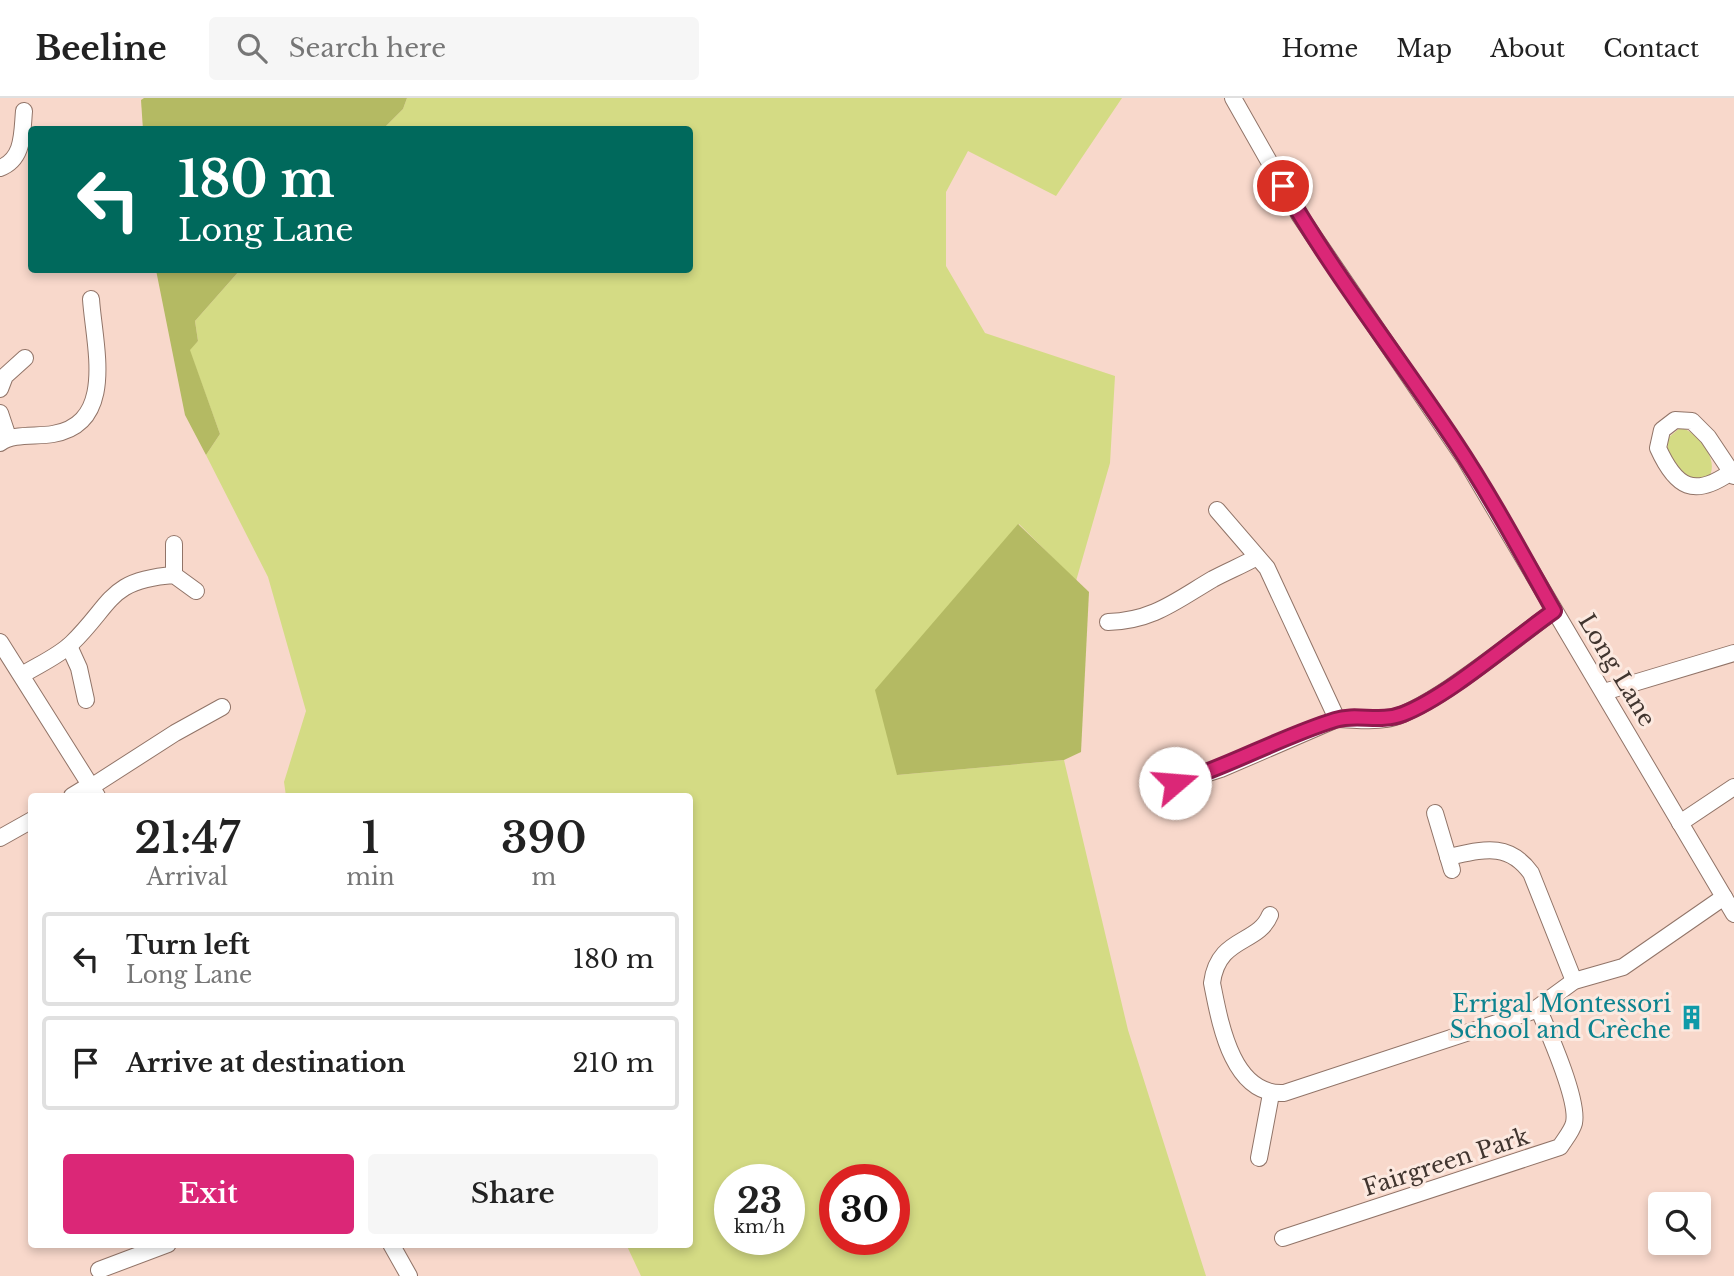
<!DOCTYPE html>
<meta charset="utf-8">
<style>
:root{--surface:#fff;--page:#f6f6f6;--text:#222;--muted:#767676;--line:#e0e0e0;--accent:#db2777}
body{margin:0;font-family:"Libre Baskerville",serif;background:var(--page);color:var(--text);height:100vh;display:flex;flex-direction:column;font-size:26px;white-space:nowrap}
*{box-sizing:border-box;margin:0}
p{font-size:23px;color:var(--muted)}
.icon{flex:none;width:38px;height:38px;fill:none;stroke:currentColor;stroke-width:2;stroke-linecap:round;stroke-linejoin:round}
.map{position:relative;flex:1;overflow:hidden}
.drawer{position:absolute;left:28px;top:695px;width:665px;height:455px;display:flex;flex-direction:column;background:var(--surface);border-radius:7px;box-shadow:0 4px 10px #0003}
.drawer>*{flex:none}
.guide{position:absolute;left:28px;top:28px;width:665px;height:147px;border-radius:7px;box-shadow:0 4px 10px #0003;background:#00695c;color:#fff;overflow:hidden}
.fabs{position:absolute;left:1648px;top:1094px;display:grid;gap:14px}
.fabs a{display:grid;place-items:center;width:63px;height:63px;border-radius:7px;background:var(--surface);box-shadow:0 4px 10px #0003;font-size:35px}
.speed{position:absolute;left:714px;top:1066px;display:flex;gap:14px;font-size:35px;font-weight:700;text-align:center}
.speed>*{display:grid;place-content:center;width:91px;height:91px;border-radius:50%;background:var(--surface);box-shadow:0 4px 10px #0003;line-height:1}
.speed small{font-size:18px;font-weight:400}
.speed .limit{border:10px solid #d22;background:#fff;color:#111}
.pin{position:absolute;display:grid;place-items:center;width:60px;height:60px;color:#fff;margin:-30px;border:4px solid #fff;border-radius:50%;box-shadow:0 2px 7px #0007}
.me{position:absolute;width:77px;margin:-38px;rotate:72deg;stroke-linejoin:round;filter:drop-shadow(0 0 5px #0008)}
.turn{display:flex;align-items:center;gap:24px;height:147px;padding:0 35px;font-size:32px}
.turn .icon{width:91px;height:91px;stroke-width:2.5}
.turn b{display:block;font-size:49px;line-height:60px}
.eta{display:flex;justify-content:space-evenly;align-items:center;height:119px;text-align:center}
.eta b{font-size:42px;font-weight:600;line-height:49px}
.action{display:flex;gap:14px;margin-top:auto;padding:14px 35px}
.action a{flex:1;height:80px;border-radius:7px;background:var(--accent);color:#fff;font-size:28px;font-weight:600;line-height:80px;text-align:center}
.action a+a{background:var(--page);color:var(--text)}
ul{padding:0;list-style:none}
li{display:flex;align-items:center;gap:21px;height:94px;margin:0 14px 10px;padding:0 21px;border:4px solid var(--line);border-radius:7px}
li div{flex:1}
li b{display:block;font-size:26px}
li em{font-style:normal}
header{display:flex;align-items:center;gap:42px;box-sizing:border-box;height:98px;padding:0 35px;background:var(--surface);border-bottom:2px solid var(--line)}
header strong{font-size:33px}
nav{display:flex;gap:38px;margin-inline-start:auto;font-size:24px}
.search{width:490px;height:63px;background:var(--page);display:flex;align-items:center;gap:18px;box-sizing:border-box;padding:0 24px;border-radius:7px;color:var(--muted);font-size:26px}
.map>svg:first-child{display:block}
</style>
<header>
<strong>Beeline</strong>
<div class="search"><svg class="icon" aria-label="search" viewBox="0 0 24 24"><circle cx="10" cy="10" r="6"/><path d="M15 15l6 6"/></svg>Search here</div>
<nav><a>Home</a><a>Map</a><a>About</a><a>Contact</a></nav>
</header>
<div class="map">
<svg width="1734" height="1178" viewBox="0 0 1734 1178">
<rect width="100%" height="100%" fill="#f8d8cb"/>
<g fill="#d4db84" fill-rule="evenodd">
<path d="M407 0H1122L1056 98 968 53 946 94V168L985 235 1115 278 1110 365 1076 483 1019 426 897 677 1064 662 1128 932 1206 1178H641L626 1146H690V698H286L284 684 306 613 268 479 206 357 220 336 189 251 198 243 195 223 240 172H690V32L383 31 403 11ZM730 1082H789V1141H730ZM835 1082H894V1141H835Z"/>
<path d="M1681 329C1697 335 1720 361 1709 379L1687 382 1667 355 1668 340Z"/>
</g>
<g fill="#b4ba63">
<path d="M144 0H407L403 11 383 31 143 32 141 2Z"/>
<path d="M156 172H240L195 223 198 243 190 252 220 336 206 357 185 317Z"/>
<path d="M1018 426 1089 494 1081 654 1064 662 897 677 875 592Z"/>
</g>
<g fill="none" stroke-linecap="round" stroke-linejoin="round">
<defs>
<g id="minor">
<path d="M1233 0 1300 118 1465 361 1734 816"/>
<path d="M0 70C24 61 22 35 24 13"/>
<path d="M0 291 5 278 25 260"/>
<path d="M0 315 8 339"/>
<path d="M0 345C13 335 36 339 53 336 117 325 94 247 91 201"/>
<path d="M1731 374C1694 400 1676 390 1658 350L1662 332 1675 322 1692 323 1708 339 1734 378"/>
<path d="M174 446V477"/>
<path d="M1108 524C1153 523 1177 502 1213 481 1228 473 1243 467 1257 459"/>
<path d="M0 544 97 698"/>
<path d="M69 548 79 570 86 602"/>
<path d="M22 577C38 567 59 558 72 545 113 505 108 482 174 477L196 493"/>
<path d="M1604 594 1734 555"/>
<path d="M1337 621C1353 621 1370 624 1386 621 1427 615 1516 540 1554 513"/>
<path d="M1175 686 1221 671 1337 621 1267 470 1217 412"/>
<path d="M91 689 175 635 222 609"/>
<path d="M72 698 90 687"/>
<path d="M1435 715 1452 772"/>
<path d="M1680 725 1734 689"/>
<path d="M0 740 32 722"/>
<path d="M1448 759C1482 752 1508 743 1531 775L1574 883"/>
<path d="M1270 817C1258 847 1218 838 1212 885 1220 925 1232 998 1284 995L1533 913 1574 883 1623 869 1724 799"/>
<path d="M1259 1060 1271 996"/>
<path d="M1283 1140 1560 1049C1565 1041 1572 1033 1574 1025 1579 1002 1548 933 1538 910"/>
<path d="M391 1146 409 1178"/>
<path d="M99 1172 168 1146"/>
</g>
</defs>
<use href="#minor" stroke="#917468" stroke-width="18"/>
<use href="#minor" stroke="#fff" stroke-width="16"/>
</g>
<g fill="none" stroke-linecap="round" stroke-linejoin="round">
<defs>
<path id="route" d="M1175 685C1230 668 1280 639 1335 622 1356 615 1380 625 1403 616 1449 598 1511 543 1554 513 1522 456 1491 398 1455 344 1398 258 1334 177 1283 88"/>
</defs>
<use href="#route" stroke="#8e194d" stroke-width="18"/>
<use href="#route" stroke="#db2777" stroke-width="12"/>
</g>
<defs>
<symbol id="building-bare" viewBox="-9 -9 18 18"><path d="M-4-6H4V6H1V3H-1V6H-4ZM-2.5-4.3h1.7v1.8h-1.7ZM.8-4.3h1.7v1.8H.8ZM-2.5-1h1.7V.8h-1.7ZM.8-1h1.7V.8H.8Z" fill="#0f9aa8" stroke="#fce9e0" stroke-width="2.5" paint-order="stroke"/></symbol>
</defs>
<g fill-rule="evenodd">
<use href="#building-bare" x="1674" y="902" width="35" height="35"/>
</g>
<g text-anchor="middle" stroke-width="6" stroke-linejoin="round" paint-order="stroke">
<g font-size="23" fill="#41352f" stroke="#fce9e0">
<text transform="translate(1617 572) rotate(59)" y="8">Long Lane</text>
<text transform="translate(1446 1064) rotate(-18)" y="8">Fairgreen Park</text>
</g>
<g font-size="23" fill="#0d838f" stroke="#fce9e0" text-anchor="end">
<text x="1671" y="914">Errigal Montessori<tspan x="1671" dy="26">School and Crèche</tspan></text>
</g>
</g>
</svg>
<div class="fabs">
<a><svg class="icon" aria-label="search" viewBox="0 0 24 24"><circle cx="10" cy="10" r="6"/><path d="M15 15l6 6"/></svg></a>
</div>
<div class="speed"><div>23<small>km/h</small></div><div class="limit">30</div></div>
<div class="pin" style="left:1283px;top:88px;background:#d93025"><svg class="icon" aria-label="arrive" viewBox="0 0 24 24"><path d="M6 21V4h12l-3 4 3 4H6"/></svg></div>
<svg class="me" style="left:1175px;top:685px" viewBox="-20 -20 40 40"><circle r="19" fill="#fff"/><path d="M0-13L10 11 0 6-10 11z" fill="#db2777"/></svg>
<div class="guide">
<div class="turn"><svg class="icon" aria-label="left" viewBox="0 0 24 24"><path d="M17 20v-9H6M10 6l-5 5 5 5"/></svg><div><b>180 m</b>Long Lane</div></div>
</div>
<section class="drawer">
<div class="eta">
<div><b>21:47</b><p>Arrival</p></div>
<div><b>1</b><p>min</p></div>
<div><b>390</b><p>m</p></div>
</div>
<ul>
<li><svg class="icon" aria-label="left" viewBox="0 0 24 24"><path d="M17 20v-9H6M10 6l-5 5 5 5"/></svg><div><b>Turn left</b><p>Long Lane</p></div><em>180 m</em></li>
<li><svg class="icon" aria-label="arrive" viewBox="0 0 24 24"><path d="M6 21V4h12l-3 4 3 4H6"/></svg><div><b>Arrive at destination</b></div><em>210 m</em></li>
</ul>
<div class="action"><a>Exit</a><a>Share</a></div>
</section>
</div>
